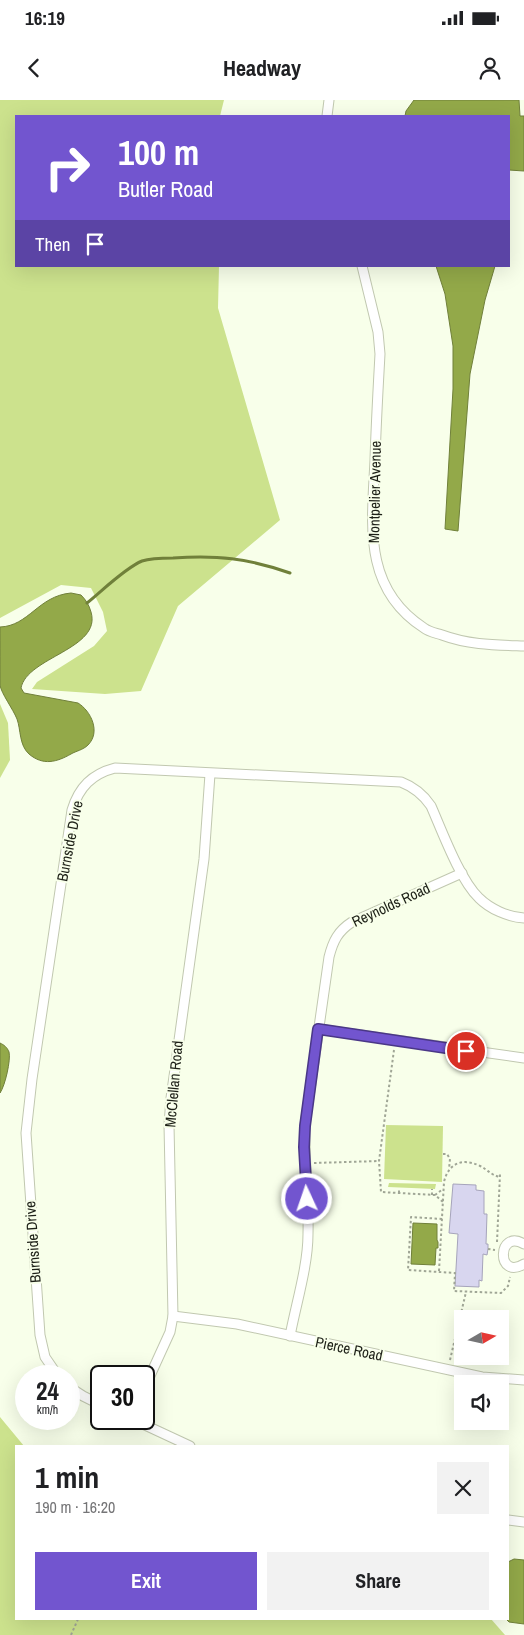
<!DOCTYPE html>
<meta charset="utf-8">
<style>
:root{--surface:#fff;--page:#f2f2f2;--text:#202124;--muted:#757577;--accent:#7255cf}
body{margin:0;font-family:"Archivo Narrow",sans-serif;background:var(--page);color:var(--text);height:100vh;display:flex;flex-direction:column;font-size:19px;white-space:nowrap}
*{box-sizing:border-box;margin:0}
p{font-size:16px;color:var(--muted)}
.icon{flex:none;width:28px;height:28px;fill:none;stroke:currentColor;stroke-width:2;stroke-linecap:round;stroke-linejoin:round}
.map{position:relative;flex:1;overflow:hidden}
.sheet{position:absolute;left:15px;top:1345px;width:494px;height:175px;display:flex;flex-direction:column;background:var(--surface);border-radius:0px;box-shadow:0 5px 20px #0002}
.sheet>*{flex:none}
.top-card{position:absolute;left:15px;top:15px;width:495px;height:152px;border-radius:0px;box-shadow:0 5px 20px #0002;background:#7255cf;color:#fff;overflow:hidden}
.needle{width:32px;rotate:81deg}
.buttons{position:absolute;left:454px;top:1210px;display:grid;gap:10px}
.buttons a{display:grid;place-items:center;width:55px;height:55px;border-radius:0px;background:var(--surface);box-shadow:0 5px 20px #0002;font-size:25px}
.speed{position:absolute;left:15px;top:1265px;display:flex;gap:10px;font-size:25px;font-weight:700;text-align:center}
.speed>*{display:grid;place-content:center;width:65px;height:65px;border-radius:50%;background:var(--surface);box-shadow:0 5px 20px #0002;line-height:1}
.speed small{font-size:12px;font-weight:400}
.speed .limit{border:2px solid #111;border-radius:8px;background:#fff;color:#111}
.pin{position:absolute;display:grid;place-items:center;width:42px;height:42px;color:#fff;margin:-21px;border:2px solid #fff;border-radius:50%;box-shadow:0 1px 5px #0007}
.me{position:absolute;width:55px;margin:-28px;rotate:357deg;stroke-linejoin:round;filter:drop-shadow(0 0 4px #0008)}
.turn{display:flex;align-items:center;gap:18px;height:105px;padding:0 20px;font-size:22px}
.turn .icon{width:65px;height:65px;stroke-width:2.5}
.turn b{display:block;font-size:35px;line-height:42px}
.then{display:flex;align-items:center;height:48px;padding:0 20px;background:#0003;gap:10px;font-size:19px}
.round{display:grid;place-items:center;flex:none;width:52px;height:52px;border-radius:0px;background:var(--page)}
.headline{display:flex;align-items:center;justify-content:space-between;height:85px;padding:0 20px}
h1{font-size:30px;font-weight:700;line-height:38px}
.cta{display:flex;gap:10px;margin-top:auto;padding:10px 20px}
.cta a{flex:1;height:58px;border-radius:0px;background:var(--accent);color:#fff;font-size:20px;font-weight:700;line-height:58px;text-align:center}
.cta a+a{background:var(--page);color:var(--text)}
.status{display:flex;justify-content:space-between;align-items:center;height:35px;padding:0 25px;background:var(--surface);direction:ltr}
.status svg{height:14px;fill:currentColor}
header{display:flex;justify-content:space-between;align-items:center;height:65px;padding:0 20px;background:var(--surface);font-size:22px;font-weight:700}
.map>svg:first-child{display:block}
</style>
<div class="status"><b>16:19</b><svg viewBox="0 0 49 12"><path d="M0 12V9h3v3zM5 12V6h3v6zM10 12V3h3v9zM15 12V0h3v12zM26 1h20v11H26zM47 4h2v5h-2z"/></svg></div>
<header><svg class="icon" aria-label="back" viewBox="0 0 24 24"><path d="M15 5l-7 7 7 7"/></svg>Headway<svg class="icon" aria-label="person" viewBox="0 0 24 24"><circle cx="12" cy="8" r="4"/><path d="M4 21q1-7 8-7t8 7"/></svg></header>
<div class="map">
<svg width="524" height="1535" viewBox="0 0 524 1535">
<rect width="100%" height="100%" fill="#f8ffea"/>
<g fill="#cce28d">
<path d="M0 0H224L220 16H16V166H219L218 208 280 420 178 506 141 591 105 594 32 589 37 582 94 546 107 531 103 512 91 488 61 485 0 518Z"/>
<path d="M0 604 8 623 10 660 0 678Z"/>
<path d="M386 1025 443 1026 442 1082 384 1079Z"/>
<path d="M389 1083 436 1084 435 1089 388 1087Z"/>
<path d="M0 1317 24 1346H16V1519H491L505 1535H0Z"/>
</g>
<g fill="#93a949" stroke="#70803a">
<path d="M414 0H519L520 16H524V71L509 70V16H405L406 11Z"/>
<path d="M436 166H495L485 200 470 274 458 431 445 429 453 289V246L445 194Z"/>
<path d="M71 493 81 495C86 500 89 505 91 512 102 549 27 557 21 588L24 593 78 603C91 611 101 632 88 645 83 650 76 651 71 654 57 662 43 666 29 654 19 645 21 630 17 619 13 609 1 593 0 585 0 570 0 543 0 527 29 526 38 496 71 493Z"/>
<path d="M0 943C4 945 7 947 9 952 11 960 5 986 0 993Z"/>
<path d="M413 1123 437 1124V1140L438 1142V1148H436L435 1165 411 1164Z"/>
<path d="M514 1459 524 1460V1524L509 1522 506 1519H508V1462Z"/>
</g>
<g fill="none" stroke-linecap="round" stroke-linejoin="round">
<path stroke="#70803a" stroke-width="3" d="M87 503C102 491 125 468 142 461 151 458 163 458 173 458 217 455 247 458 290 473"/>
</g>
<path fill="#d8d6ef" stroke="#a6a4bb" d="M453 1084 476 1085V1090L484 1091V1114H487L486 1144H488V1149L487 1155 483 1154 482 1181 479 1180V1187L455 1186 458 1134 449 1133Z"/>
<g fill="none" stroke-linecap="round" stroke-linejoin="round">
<defs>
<g id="street">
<path d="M327 16 329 0"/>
<path d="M362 166 378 232 380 254C378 290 376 325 375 360 372 424 362 488 424 528 429 532 436 533 442 535 469 545 495 545 524 546"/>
<path d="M318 929 524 958"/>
<path d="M524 1144C497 1128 496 1181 524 1164"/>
<path d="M173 1216 237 1224 482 1277 524 1280"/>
<path d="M290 1236C296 1204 308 1166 308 1134 309 1098 304 1062 305 1025L329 857C333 841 338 831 352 822L462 773"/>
<path d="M58 1276 45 1257 40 1235 26 1033 32 979 72 710C79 687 92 674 115 668L401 682C414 687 423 694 431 706 442 731 460 780 479 798 490 809 508 817 524 818"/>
<path d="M69 1287 83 1296 101 1305"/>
<path d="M144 1289 170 1232 173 1216 169 1025 171 998 204 759 210 674"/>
<path d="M132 1319 190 1346"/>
<path d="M508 1420 524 1422"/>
</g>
</defs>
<use href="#street" stroke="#c1c8b0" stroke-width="11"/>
<g stroke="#a0a696" stroke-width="2" stroke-dasharray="2.5 2.5" stroke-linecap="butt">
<path d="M394 950 379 1061 381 1092 435 1095 443 1102"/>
<path d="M443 1054H447L450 1059 449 1069"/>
<path d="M314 1063 379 1061"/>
<path d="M399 1093V1088"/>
<path d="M432 1095V1089"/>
<path d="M435 1095 443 1089"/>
<path d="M442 1119 411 1117 408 1170 455 1173 454 1191 501 1193 508 1186 510 1177"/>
<path d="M497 1142 500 1074"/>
<path d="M488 1149 495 1150"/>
<path d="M439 1171 444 1082C448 1064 462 1057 480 1066 488 1070 491 1075 500 1077"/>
<path d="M450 1260 466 1192"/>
<path d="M71 1535 78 1519"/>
</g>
<use href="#street" stroke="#fff" stroke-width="9"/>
</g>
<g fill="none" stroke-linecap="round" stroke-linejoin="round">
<defs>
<path id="route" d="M307 1099 304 1047 305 1026 318 929 466 951"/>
</defs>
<use href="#route" stroke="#4a3787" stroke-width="12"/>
<use href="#route" stroke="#7255cf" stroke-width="9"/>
</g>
<g text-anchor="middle" stroke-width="4" stroke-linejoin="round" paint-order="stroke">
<g font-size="15" fill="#1d2017" stroke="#f8ffea">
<text transform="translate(375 392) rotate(-89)" y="5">Montpelier Avenue</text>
<text transform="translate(70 741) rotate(-79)" y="5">Burnside Drive</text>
<text transform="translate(391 805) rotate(-25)" y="5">Reynolds Road</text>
<text transform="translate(174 984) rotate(-85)" y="5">McClellan Road</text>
<text transform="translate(33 1142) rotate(-94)" y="5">Burnside Drive</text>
<text transform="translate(349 1249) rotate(12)" y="5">Pierce Road</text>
</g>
</g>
</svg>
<div class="buttons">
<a><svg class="needle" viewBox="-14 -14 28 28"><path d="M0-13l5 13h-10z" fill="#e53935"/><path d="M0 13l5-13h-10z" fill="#757577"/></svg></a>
<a><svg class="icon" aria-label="sound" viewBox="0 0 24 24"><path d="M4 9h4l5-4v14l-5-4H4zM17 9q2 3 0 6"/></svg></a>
</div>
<div class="speed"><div>24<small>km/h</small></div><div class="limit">30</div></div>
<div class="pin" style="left:466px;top:951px;background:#d93025"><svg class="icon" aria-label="arrive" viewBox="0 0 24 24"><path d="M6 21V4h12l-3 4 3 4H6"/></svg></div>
<svg class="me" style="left:307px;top:1099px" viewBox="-20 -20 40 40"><circle r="17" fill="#7255cf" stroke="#fff" stroke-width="3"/><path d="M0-11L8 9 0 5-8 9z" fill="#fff"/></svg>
<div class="top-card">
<div class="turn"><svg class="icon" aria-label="right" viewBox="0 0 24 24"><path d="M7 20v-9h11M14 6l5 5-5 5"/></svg><div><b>100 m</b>Butler Road</div></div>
<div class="then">Then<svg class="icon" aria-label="arrive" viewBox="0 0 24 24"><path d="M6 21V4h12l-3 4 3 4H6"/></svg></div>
</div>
<section class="sheet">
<div class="headline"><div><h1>1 min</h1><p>190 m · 16:20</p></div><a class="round"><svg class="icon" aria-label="close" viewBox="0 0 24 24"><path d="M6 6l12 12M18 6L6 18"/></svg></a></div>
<div class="cta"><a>Exit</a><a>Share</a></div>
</section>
</div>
